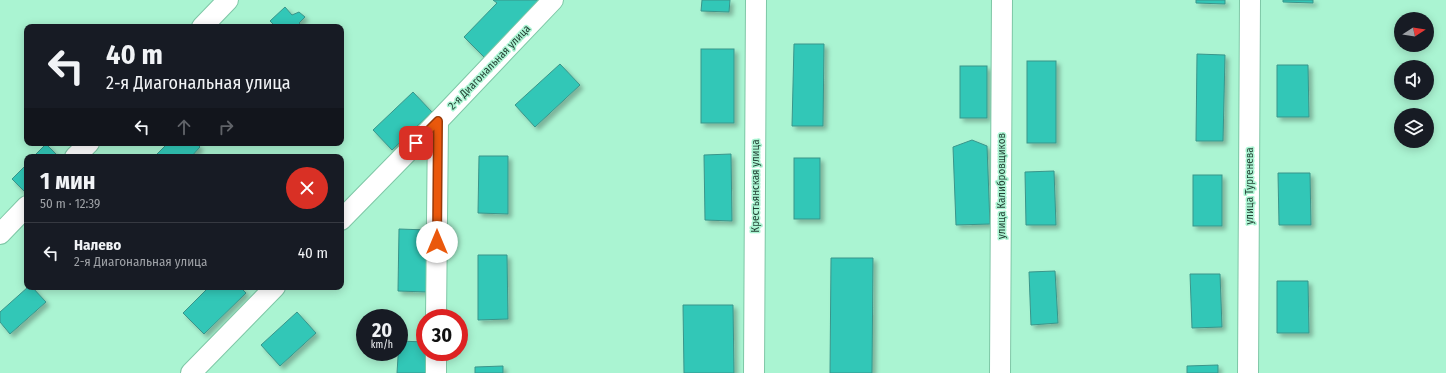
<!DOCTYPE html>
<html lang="ru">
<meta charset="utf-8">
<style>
:root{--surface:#171b24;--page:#242831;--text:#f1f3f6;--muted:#9ea1a6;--line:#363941}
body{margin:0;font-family:"Fira Sans Condensed",sans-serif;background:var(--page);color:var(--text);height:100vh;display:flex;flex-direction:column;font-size:15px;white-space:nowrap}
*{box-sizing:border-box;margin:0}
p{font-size:13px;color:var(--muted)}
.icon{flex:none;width:22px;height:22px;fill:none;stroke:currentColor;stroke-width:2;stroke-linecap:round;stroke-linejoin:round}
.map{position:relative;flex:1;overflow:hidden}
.panel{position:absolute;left:24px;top:154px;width:320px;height:136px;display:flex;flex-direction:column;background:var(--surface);border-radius:8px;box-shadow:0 2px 10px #0003}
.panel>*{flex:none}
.top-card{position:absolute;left:24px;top:24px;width:320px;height:122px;border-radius:8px;box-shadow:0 2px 10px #0003;background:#171b24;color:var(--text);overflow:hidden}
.needle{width:26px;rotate:78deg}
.tools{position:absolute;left:1394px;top:12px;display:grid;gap:8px}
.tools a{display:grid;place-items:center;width:40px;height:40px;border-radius:50%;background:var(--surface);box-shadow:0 2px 10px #0003;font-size:20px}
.speed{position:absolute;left:356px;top:309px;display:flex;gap:8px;font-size:20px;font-weight:700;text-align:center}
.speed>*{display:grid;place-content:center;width:52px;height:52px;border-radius:50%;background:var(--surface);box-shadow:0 2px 10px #0003;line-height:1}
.speed small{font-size:10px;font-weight:400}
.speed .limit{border:6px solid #d22;background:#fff;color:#111}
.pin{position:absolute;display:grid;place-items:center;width:34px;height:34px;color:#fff;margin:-17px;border-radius:8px;box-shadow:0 2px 6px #0006}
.me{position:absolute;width:44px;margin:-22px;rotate:0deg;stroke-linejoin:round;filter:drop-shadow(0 0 3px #0008)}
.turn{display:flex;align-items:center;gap:14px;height:84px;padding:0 16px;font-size:18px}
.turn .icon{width:52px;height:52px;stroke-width:2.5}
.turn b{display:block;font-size:28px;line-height:34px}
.lanes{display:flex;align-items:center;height:38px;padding:0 16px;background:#0003;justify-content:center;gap:20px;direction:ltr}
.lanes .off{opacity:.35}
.round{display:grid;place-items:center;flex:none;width:42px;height:42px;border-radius:21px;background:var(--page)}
.head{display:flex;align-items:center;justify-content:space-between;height:68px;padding:0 16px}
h1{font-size:24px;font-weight:700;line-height:30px}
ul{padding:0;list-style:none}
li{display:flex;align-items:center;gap:12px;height:60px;padding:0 16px;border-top:1px solid var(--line)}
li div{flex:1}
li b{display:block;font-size:15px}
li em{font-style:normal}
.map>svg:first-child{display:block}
</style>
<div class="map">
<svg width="1446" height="373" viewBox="0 0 1446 373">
<defs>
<filter id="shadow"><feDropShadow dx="3.5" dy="3.5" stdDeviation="2" flood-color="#0004"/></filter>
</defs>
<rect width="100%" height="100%" fill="#aaf4d2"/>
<g fill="#32c7b7" stroke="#3a958a" filter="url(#shadow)">
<path d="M493 0H541L485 58 464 37 497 3Z"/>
<path d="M702 0H730L729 12 701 11Z"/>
<path d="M1196 0H1225V4L1196 3Z"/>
<path d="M1283 0H1313V3L1283 2Z"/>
<path d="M285 7 292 15 299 12 305 17 299 23 303 27H276L270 21Z"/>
<path d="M794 44H824L823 126H792Z"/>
<rect x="701" y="49" width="33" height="74"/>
<path d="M1197 54 1225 55 1223 141H1196Z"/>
<rect x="1027" y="61" width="29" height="82"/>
<path d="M560 64 580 85 535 127 515 105Z"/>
<path d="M1277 65H1308L1309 117H1277Z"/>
<rect x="960" y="66" width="27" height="52"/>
<path d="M413 92 432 112 392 150 373 130Z"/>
<path d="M972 140 987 146 990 224 956 225 953 147Z"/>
<path d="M168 143H196L200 147 191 157H154Z"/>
<path d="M46 144 59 157H33Z"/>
<path d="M731 154 732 221 705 220 704 155Z"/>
<path d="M479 156H508V214L478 213Z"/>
<rect x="794" y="158" width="26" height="61"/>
<path d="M27 164V194L12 179Z"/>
<path d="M1054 171 1056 225H1026L1025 172Z"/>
<path d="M1278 173H1310L1311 225H1279Z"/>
<rect x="1193" y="175" width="29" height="51"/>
<path d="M399 229 427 230V292L398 291Z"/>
<path d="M478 255H507L508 319 478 320Z"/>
<path d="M831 258H873L872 373H830Z"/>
<path d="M1055 271 1058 323 1031 325 1029 272Z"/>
<path d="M1190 274H1220L1222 327 1192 328Z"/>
<path d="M1277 281H1308L1309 333H1277Z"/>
<path d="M28 287H32L46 302 10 334 0 322V312Z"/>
<path d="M209 287H240L246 293 204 334 183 313Z"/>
<path d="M683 305H733L734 373H684Z"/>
<path d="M297 312 316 333 280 366 261 345Z"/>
<path d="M399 341 425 342V352H428L427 373H397Z"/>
<path d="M1218 365V373H1187V366Z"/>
<path d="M503 366V373H475V367Z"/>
</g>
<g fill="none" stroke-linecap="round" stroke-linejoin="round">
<defs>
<g id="minor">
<path d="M202 27 228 0"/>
<path d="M75 157 89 143"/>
<path d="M341 220 438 121 553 0"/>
<path d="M0 234 27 206"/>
<path d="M436 318 438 121"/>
<path d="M191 373 275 287"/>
<path d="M436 373V352"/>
<path d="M754 373 756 0"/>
<path d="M1000 373 1002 0"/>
<path d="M1248 373 1250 0"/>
</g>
</defs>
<use href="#minor" stroke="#7ec7a6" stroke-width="22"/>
<use href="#minor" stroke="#fff" stroke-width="20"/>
</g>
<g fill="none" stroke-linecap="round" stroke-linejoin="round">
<defs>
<path id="route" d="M416 143 438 121 437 242"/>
</defs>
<use href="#route" stroke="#983908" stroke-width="10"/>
<use href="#route" stroke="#ea580c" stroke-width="7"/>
</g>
<g text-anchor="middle" stroke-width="3" stroke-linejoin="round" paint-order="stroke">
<g font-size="11" fill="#234134" stroke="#aaf4d2">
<text transform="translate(489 67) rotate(-46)" y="4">2-я Диагональная улица</text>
<text transform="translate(755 186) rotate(-90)" y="4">Крестьянская улица</text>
<text transform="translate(1001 186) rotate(-90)" y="4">улица Калибровщиков</text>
<text transform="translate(1249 186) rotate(-90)" y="4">улица Тургенева</text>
</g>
</g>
</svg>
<div class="tools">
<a><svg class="needle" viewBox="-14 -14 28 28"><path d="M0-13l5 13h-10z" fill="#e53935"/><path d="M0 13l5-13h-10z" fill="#9ea1a6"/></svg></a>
<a><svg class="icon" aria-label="sound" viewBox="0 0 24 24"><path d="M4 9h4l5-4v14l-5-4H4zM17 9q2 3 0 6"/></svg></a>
<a><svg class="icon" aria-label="layers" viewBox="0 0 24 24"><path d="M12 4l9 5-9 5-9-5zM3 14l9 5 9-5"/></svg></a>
</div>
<div class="speed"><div>20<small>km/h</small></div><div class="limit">30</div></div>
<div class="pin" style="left:416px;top:143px;background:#d93025"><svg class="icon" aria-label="arrive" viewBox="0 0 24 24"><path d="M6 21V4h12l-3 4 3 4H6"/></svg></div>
<svg class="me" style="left:437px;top:242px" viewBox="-20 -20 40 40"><circle r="19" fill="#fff"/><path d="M0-13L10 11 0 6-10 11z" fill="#ea580c"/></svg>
<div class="top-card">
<div class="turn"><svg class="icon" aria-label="left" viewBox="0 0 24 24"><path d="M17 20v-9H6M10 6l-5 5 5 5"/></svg><div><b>40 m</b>2-я Диагональная улица</div></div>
<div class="lanes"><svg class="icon" aria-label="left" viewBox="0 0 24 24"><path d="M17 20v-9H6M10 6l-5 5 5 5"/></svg><svg class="icon off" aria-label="ahead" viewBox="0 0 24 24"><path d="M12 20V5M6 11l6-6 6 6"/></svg><svg class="icon off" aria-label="right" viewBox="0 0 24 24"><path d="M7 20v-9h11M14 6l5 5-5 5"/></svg></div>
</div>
<section class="panel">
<div class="head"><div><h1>1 мин</h1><p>50 m · 12:39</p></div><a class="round" style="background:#d93025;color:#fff"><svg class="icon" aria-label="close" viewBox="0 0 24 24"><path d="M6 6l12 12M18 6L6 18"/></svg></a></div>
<ul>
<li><svg class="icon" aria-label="left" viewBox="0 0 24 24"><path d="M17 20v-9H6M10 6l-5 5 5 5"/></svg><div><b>Налево</b><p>2-я Диагональная улица</p></div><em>40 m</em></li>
</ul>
</section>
</div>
